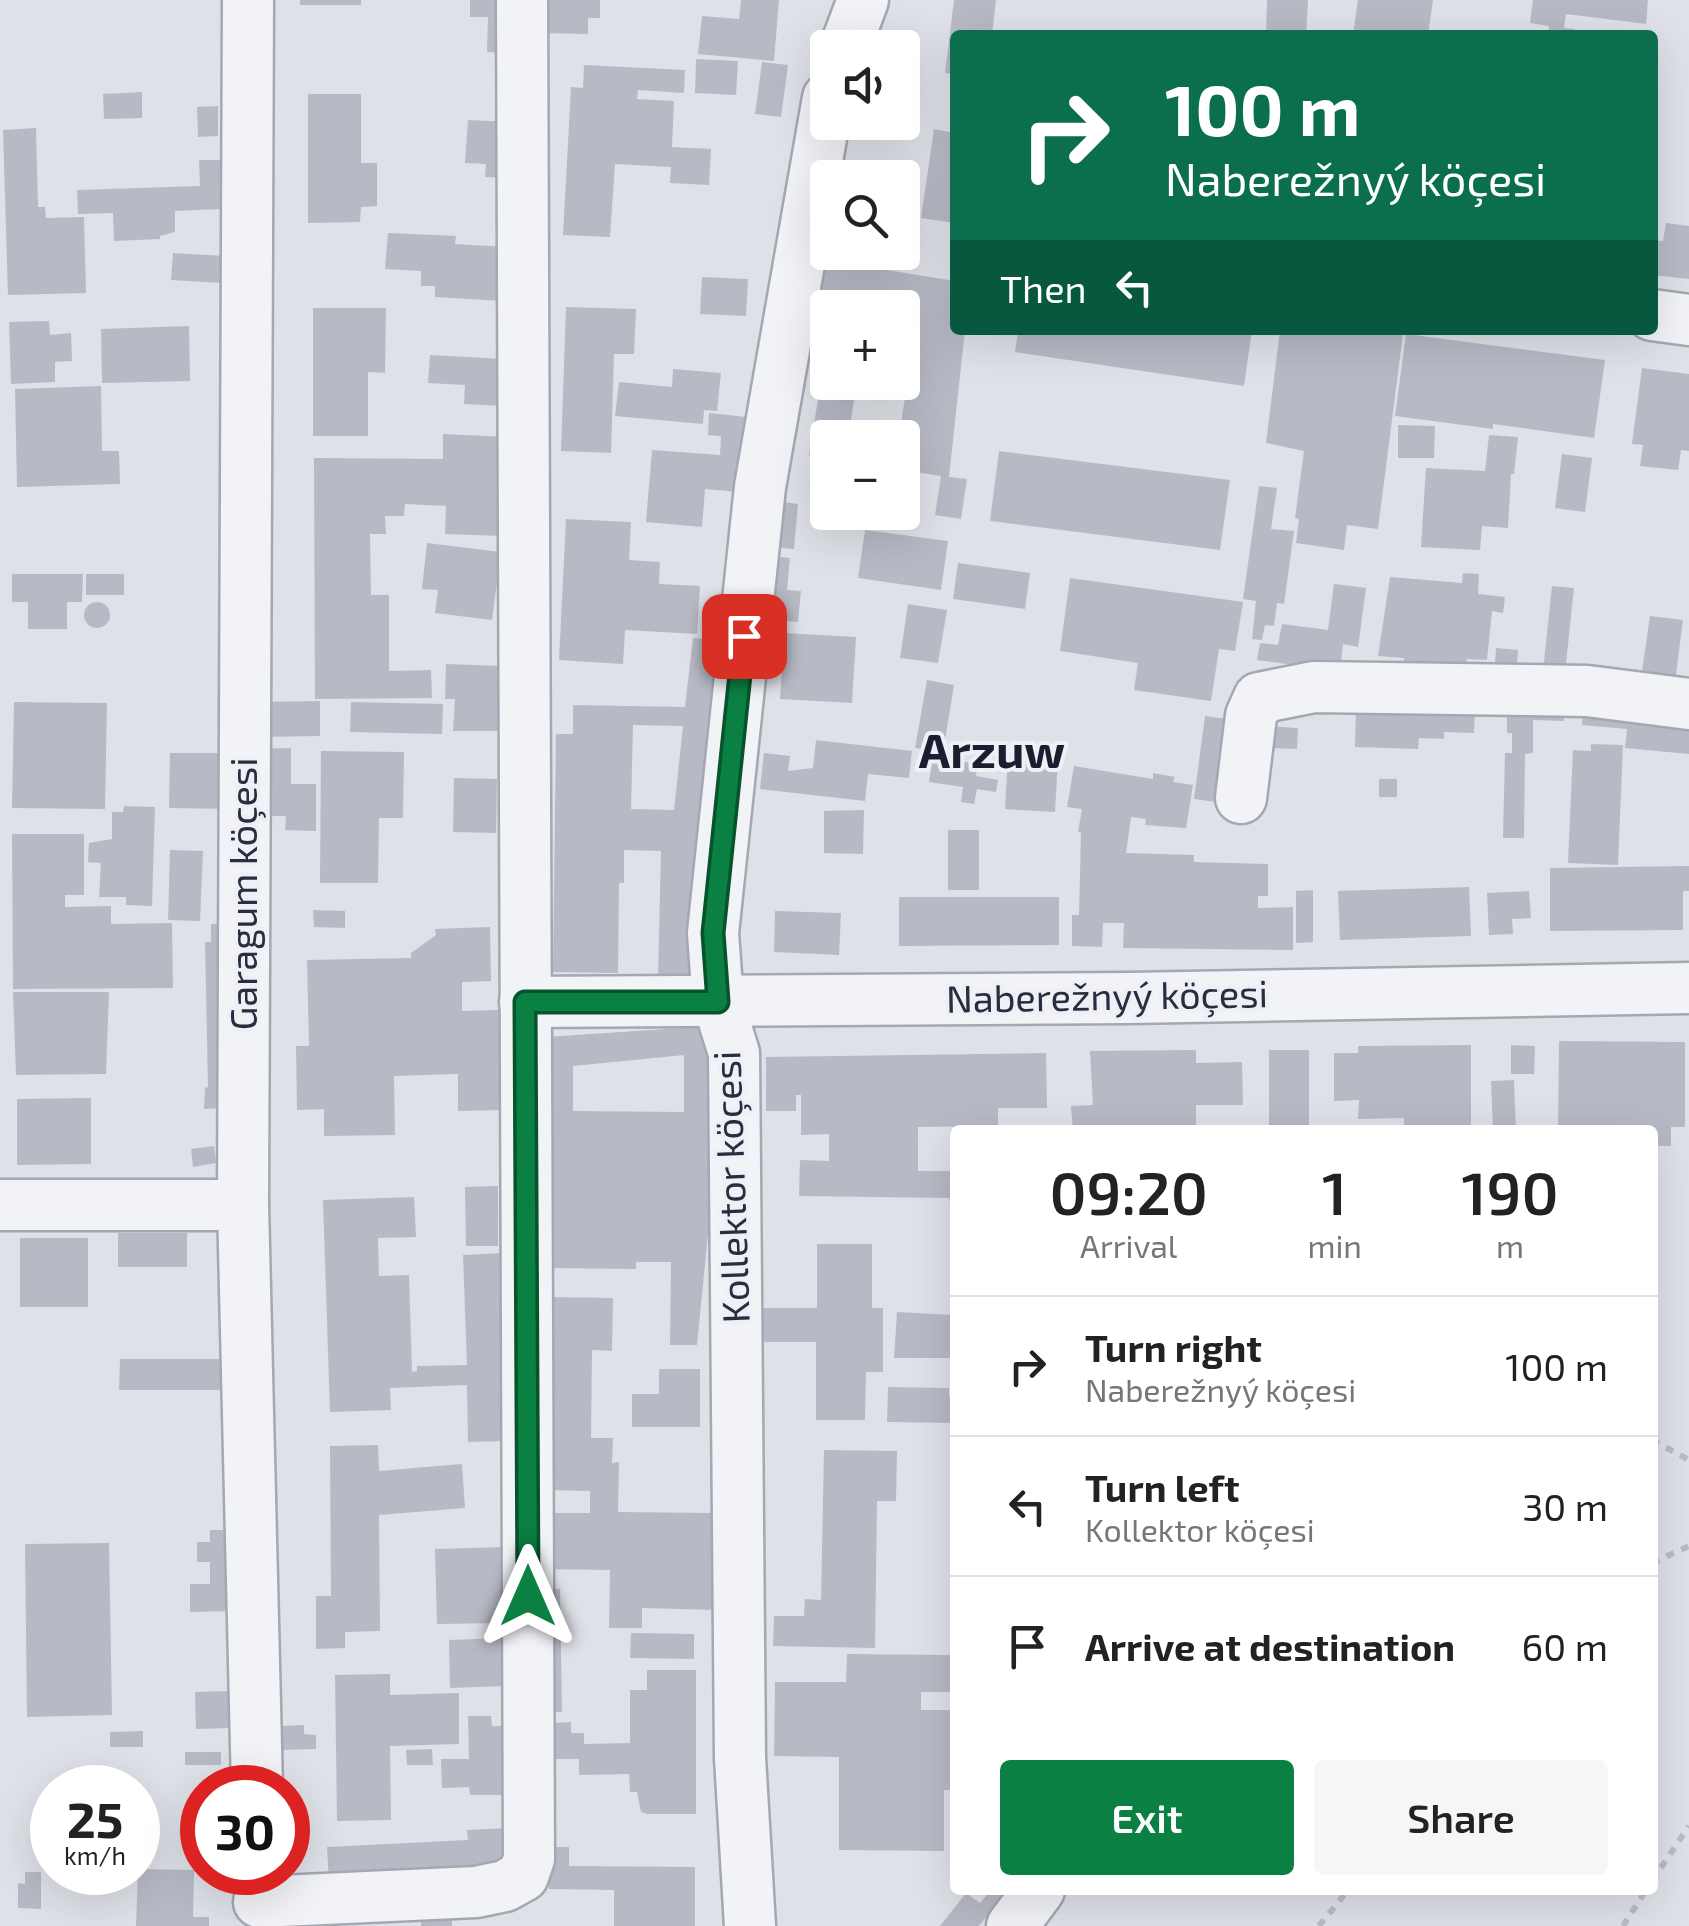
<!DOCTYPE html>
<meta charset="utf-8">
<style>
:root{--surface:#fff;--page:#f6f6f6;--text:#222;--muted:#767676;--line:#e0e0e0;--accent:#0b8043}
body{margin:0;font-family:"Exo 2",sans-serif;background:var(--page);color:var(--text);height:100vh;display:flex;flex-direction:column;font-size:38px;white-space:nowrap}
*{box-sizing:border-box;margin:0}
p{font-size:32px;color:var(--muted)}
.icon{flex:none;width:55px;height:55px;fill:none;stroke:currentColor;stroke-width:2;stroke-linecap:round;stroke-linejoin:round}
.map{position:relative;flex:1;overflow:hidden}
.drawer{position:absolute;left:950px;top:1125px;width:708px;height:770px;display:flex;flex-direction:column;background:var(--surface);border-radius:10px;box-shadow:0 10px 40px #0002}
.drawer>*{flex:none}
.banner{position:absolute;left:950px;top:30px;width:708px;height:305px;border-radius:10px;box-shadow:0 10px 40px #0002;background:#0b6e4f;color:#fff;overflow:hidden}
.controls{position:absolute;left:810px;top:30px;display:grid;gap:20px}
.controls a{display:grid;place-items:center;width:110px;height:110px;border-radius:10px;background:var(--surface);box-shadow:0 10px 40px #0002;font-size:50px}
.speed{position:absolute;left:30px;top:1765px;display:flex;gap:20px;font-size:50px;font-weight:700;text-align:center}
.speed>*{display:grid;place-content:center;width:130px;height:130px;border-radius:50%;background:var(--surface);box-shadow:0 10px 40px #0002;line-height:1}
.speed small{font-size:25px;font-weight:400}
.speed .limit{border:15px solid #d22;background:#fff;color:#111}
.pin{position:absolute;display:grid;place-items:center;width:85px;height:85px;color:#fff;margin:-42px;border-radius:20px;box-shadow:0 5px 15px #0006}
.me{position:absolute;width:110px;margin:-55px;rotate:0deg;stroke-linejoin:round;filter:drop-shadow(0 0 8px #0008)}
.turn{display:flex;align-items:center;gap:35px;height:210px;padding:0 50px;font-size:45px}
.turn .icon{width:130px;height:130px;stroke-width:2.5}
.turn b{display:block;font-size:70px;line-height:85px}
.then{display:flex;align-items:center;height:95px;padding:0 50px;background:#0003;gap:20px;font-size:38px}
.eta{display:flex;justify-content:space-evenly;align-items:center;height:170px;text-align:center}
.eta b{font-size:60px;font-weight:600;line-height:70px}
.cta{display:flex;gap:20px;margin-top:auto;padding:20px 50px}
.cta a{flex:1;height:115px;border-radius:10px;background:var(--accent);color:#fff;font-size:40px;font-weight:600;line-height:115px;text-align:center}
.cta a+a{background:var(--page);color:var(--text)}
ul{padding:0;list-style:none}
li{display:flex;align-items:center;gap:30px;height:140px;padding:0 50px;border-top:2px solid var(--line)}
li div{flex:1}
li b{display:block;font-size:38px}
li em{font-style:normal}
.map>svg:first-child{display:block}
</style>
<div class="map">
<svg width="1689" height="1926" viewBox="0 0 1689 1926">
<rect width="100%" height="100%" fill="#dfe1e8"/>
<g fill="#b7bac5" fill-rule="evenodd">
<rect x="300" y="0" width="61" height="5"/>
<path d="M470 0H503L502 53 487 52 488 17H470Z"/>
<path d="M538 0H600V18H588V34L538 33Z"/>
<path d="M741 0H779L774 61 698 54 702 16 739 19Z"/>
<path d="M954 0H996L992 35H955V74L945 73Z"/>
<path d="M1267 0H1308L1306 35H1266Z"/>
<path d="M1358 0H1433L1428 35H1353Z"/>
<path d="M1533 0H1648L1646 24 1566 14 1564 28 1575 29 1574 35H1548L1549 26 1530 23Z"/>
<path d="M696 59 738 61 736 95 695 93Z"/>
<path d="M762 62 788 65 781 117 755 114Z"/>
<path d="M584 65 685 70 684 93 638 90 637 99 674 101 672 147 711 149 709 185 670 183 671 167 615 164 610 237 563 235 571 87 583 88Z"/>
<path d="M142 92V118L104 119 103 94Z"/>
<path d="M308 94H361V163H377V206L361 207 360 222 308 223Z"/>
<path d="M218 106V136L198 137 197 107Z"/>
<path d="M468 120 511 122 508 178 485 177 486 164 465 163Z"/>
<path d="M36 128 38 207H45L46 218 84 217 86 293 8 295 3 130Z"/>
<path d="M934 129 955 133V223L921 218Z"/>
<path d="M199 160H220L221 209 175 211V232L160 236V239L114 241 113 213 78 214 77 190 200 186Z"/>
<path d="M1666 223 1689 226V279L1652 275V240L1663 241Z"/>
<path d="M902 227 915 229 909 268 829 255 902 252Z"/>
<path d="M388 233 456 236 455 244 506 247 503 301 435 297V286H421V271L385 269Z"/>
<path d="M173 253 225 256 223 283 171 280Z"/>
<path d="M818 259 955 281V330H965L949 477 967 479 961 519 935 515 941 476 902 470V438H875L876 425 900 429 907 385 902 384V308H875L827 299 825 309 811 307Z"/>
<path d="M702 277 748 279 746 316 700 314Z"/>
<path d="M566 307 636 309 634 354H614L611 453 561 451Z"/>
<path d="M313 308H386L385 373 368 372V436H313Z"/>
<path d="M49 321 50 335 71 333 72 361 55 362V382L11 384 9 322Z"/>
<path d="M189 326 190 381 102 383 101 329Z"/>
<path d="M1018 330H1252L1244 386 1015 352Z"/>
<path d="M1280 330H1370L1403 334 1378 529 1347 525 1344 550 1296 543 1299 519 1295 518 1304 451 1266 443Z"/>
<path d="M1406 334 1605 360 1594 438 1493 424V429L1395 416Z"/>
<path d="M430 355 505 359 503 406 464 404 465 385 428 383Z"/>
<path d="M824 361H828V382H857L848 438H828V458L809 456Z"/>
<path d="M1642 368 1689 374V451L1681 450 1678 470 1640 466 1643 445 1632 444Z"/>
<path d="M673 369 721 373 717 411 704 410 703 424 615 416 619 382 672 387Z"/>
<path d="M101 386 102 451H119L120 484 17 487 15 389Z"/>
<path d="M709 413 746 417 739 492 705 489 702 527 646 522 652 450 720 455 721 436 708 435Z"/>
<path d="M1398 425 1435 426 1434 458H1398Z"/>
<path d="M443 434 507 437 503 536 445 534 446 506 405 504 404 516H385L386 534H370L371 595H389V671L431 670 432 698 315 699 314 458 443 459Z"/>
<path d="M1489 435 1518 437 1514 474H1511L1508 528 1482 526 1480 550 1421 547 1426 468 1485 471Z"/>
<path d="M999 451 1230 480 1220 550 990 521Z"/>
<path d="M1562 454 1592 458 1585 512 1555 508Z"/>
<path d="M1259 486 1277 488 1271 529 1294 531 1284 604 1277 603 1274 626 1265 625 1262 640 1252 639 1256 601 1243 599Z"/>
<path d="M776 501 798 504 794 549 771 547Z"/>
<path d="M566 519 631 522 629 560 660 562 659 584 700 586 697 634 625 630 623 664 559 660Z"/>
<path d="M865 530 948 541 941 590 858 578Z"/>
<path d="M427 543 501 552 492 620 435 613 438 590 422 589Z"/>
<path d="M771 556 790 558 787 590 801 591 798 622 765 619Z"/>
<path d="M958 563 1030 573 1025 609 953 599Z"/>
<path d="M1463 573 1479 574 1478 594 1505 597 1503 613 1492 611 1487 660 1467 659 1466 672 1403 666 1404 658 1378 656 1390 577 1462 583Z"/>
<path d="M12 574H83L82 602H67V629H28V602H12Z"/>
<rect x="86" y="574" width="38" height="21"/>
<path d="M1070 578 1243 602 1235 651 1219 649 1211 701 1134 690 1138 663 1060 651Z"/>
<path d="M1334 584 1366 588 1358 647 1343 644 1340 671 1257 660 1260 643 1278 645 1282 624 1328 630Z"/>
<path d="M1552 586 1574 588 1565 673 1543 671Z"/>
<circle cx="97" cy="615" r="13"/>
<path d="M908 604 947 610 938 663 900 658Z"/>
<path d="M1650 616 1683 620 1675 682 1641 678Z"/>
<path d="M784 633 856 637 852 703 780 699Z"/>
<path d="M693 638 722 641 692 978 658 979 661 851 624 850V883H619L618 973 553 972 556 734H573V705L685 707ZM633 725 683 726 674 810 631 809Z"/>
<path d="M1496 648 1518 650 1517 665 1495 663Z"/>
<path d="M446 664 501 666 499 731H453L455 699H445Z"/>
<path d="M927 680 954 685 943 752 915 748Z"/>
<path d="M320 701V736L261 737 260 702Z"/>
<path d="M14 702 107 703 105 809 12 808Z"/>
<path d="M351 702 443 704 442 734 350 732Z"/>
<path d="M1507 702 1564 703V721L1533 720V753L1525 754 1524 838H1503L1505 753H1512V733H1507Z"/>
<path d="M1584 704 1689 714V754L1625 748 1627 729 1582 725Z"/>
<path d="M1356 709 1475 713 1474 733 1444 732V739L1419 738 1418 749 1355 747Z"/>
<path d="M1205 716 1235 720 1223 803 1194 799Z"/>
<path d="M1268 726 1298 728 1297 749 1267 748Z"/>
<path d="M816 740 912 751 909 778 868 774 865 801 760 789 764 753 790 756 788 771 813 768Z"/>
<path d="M1591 744 1623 745 1618 865 1568 863 1573 750 1591 751Z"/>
<path d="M291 748V784H316V831L285 830 286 816H254L255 749Z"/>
<path d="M321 751 404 752 403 818H379L378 883H320Z"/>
<path d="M170 753H230L229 809 169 808Z"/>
<path d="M1008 756 1058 758 1055 812 1005 809Z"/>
<path d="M933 757 978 764 976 776 998 780 996 792 977 789 974 804 961 802 963 787 929 782Z"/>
<path d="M1074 766 1153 779V773L1175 777 1173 782 1193 785 1186 828 1145 825 1146 819 1131 817 1126 853 1194 855V862L1268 864V896H1258V908L1293 907V950L1123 948 1124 923H1103L1102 947 1072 946V915H1079L1081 832H1078L1082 809 1067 807Z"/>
<path d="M454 778 497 779 496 833 453 832Z"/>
<rect x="1379" y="779" width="18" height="18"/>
<path d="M124 806 155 807 152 906 126 905V897H99L101 863 88 862 89 843 112 839V812H123Z"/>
<path d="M864 810 863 854 824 853V811Z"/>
<rect x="948" y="830" width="31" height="60"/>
<path d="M12 834H84V895H65V907L111 906V924L172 923 173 988 13 989Z"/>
<path d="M170 850 203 851 200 921 168 920Z"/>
<path d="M1689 866V891H1683V930L1550 931V868Z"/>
<path d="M1469 887 1471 936 1340 940 1338 891Z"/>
<path d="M1313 890V942L1296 943V891Z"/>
<path d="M1529 891 1531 918 1512 919 1513 934 1489 935 1487 893Z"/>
<path d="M899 897H1059V945L899 946Z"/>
<path d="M313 910 345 911V928L314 927Z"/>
<path d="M775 911 841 913 839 955 774 952Z"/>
<path d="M226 923 229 1108 204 1109 205 1088 208 1087 205 942H211V924Z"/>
<path d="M490 927 491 981 462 982V1011L499 1010 501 1110 458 1111V1074L394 1076 395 1135 324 1136V1109L297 1110 296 1046H309L307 960 411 958V953L436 935 435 929Z"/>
<path d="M13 992H109L106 1074 16 1075Z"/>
<path d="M711 1026V1204L697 1345H670L671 1262H636V1269L544 1268 546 1037ZM684 1055V1112L573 1111V1066Z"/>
<path d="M1559 1041 1685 1042V1127H1671V1146H1652V1130H1629L1625 1127V1130H1558Z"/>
<path d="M1471 1045V1125H1418L1417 1130H1404V1118L1358 1119 1359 1100 1334 1101V1053H1358V1046Z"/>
<path d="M1511 1045 1535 1046 1534 1074H1511Z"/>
<path d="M1196 1050V1063L1242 1062 1243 1105H1196V1126H1233V1130H1073L1071 1106 1093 1105 1090 1051Z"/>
<rect x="1269" y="1050" width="40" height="80"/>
<path d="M1046 1053 1047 1108H998V1126L918 1127V1171H955V1226L949 1198 799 1196 800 1160 829 1161V1134L801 1135V1095H796V1111H766V1057Z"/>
<path d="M1514 1080 1516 1130H1493L1491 1081Z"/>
<path d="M91 1098V1164L17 1165V1099Z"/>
<path d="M214 1146 216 1163 193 1167 191 1149Z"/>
<path d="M498 1186V1246H466L465 1187Z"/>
<path d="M414 1197 416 1237 378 1238 379 1276 409 1275 412 1372 417 1371V1366L467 1365 463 1255 502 1253 507 1441 468 1442 467 1385 390 1388 391 1410 330 1412 323 1200Z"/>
<rect x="118" y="1233" width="69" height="34"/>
<rect x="20" y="1238" width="68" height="69"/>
<path d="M817 1244H872V1308H883V1372H866L865 1420H816V1342H760L761 1308H817Z"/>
<path d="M544 1297 613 1298 612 1351 592 1350 591 1438H613L612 1463 619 1462 618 1512 714 1513 713 1544H718L716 1610 642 1608V1628H609L610 1570 539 1569 541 1513H590V1491L540 1490Z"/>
<path d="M897 1312 955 1315V1358H894Z"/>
<path d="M120 1359H227L226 1390H119Z"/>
<path d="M659 1369H700V1427H632V1394H659Z"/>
<path d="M888 1387 949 1388V1397H955V1423L887 1422Z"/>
<path d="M378 1445 379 1471 462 1464 465 1508 379 1515 380 1631 345 1632V1648L316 1649V1596H331L330 1446Z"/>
<path d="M824 1450 897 1451 896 1501H877L875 1648 773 1646 774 1616H804L805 1599 821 1600Z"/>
<path d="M210 1530H230L232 1611 190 1612V1584H210V1562H197V1542H210Z"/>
<path d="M109 1543 112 1715 27 1717 25 1544Z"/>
<path d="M504 1547 506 1623 437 1624 435 1549Z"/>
<path d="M560 1589 562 1712H541L539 1590Z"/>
<path d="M631 1633 694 1634V1659L630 1658Z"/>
<path d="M502 1638 503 1686 450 1688 449 1640Z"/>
<path d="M847 1654 955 1655V1692H921V1710H955V1790H944V1851L839 1850V1757L774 1756 775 1682H846Z"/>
<path d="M647 1670H696V1814H647L641 1812 637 1792H630L629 1774 579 1775V1759H541L553 1723 571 1722V1733H584V1744L630 1743V1690H647Z"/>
<path d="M390 1674V1695L459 1693V1744L390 1746 391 1820 337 1821 335 1675Z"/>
<path d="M229 1691 230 1728 196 1729 195 1692Z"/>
<path d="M468 1716H491L492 1726H506L507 1795H470L469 1787 442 1788 441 1759H469Z"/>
<path d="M304 1725V1734L316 1735V1749L280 1750V1726Z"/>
<path d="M143 1731V1747H110V1732Z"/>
<path d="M432 1749 433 1765H407L406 1750Z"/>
<rect x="185" y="1752" width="36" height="13"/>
<path d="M509 1828 503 1871 329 1882 327 1847 468 1840 467 1830Z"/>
<path d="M547 1847H569V1866L695 1867V1926H614V1890L549 1889Z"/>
<path d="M138 1869 194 1870 193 1917H209V1926H136Z"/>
<path d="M25 1872H41V1909L18 1908V1883L25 1884Z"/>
<path d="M991 1890H1007L979 1926H940L966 1893 980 1903Z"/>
<path d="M422 1906 452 1907V1926H421Z"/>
</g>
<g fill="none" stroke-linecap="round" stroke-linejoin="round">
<defs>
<g id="minor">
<path d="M248 0 243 1205 257 1788"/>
<path d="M845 48 863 0"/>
<path d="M1652 315 1689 320"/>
<path d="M1241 798 1251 716 1259 698 1314 687 1528 690 1587 691 1689 704"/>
<path d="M525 1002 1129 998 1689 988"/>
<path d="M0 1205H243"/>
<path d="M259 1902 476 1892 505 1886 523 1876 529 1859 522 0"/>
<path d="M750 1926 740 1758 734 1053 718 1002 713 933 760 487 828 98"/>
<path d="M1012 1926 1039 1890"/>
</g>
</defs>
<use href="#minor" stroke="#a5a7b2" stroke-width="55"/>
<g stroke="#babcc3" stroke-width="6" stroke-dasharray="8 8" stroke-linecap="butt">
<path d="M1652 1440 1689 1460"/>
<path d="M1652 1563 1689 1546"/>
<path d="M1652 1881 1689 1826"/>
<path d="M1319 1926 1348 1890"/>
<path d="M1623 1926 1646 1890"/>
</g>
<use href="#minor" stroke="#f2f3f7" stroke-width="50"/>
</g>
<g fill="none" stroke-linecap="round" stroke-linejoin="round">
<defs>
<path id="route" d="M528 1596 525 1002H718L713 933 744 636"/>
</defs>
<use href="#route" stroke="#07532c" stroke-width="25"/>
<use href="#route" stroke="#0b8043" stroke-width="18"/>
</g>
<g text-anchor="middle" stroke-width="8" stroke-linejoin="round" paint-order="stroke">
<g font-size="38" fill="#292d3f" stroke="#eff0f6">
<text transform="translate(244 894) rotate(-90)" y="13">Garagum köçesi</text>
<text transform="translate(1107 997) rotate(-1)" y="13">Naberežnyý köçesi</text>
<text transform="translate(732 1187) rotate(-92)" y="13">Kollektor köçesi</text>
</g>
<g font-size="48" font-weight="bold" fill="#1b1e30" stroke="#eff0f6">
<text x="992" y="768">Arzuw</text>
</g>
</g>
</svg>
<div class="controls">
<a><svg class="icon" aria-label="sound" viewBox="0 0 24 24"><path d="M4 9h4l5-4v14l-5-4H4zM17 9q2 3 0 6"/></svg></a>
<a><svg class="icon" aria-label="search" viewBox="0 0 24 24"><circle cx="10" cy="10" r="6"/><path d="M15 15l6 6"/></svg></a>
<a>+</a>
<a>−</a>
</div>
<div class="speed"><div>25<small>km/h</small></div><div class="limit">30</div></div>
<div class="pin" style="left:744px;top:636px;background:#d93025"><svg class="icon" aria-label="arrive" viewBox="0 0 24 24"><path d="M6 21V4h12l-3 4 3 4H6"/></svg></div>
<svg class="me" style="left:528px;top:1596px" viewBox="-20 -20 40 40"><path d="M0-17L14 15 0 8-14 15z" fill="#0b8043" stroke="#fff" stroke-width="4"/></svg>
<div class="banner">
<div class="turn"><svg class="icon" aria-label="right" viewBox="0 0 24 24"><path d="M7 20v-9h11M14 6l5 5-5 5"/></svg><div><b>100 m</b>Naberežnyý köçesi</div></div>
<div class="then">Then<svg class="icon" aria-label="left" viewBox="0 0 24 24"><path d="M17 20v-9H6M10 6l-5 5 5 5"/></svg></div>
</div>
<section class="drawer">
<div class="eta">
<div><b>09:20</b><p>Arrival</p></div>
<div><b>1</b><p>min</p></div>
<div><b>190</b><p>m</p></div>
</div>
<ul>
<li><svg class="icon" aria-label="right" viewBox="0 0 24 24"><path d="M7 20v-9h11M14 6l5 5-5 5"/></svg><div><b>Turn right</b><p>Naberežnyý köçesi</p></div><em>100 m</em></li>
<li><svg class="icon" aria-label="left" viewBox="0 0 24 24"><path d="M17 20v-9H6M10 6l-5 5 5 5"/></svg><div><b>Turn left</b><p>Kollektor köçesi</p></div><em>30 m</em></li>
<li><svg class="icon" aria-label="arrive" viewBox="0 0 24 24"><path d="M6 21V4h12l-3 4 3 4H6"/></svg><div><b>Arrive at destination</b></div><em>60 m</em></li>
</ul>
<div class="cta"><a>Exit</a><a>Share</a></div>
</section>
</div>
